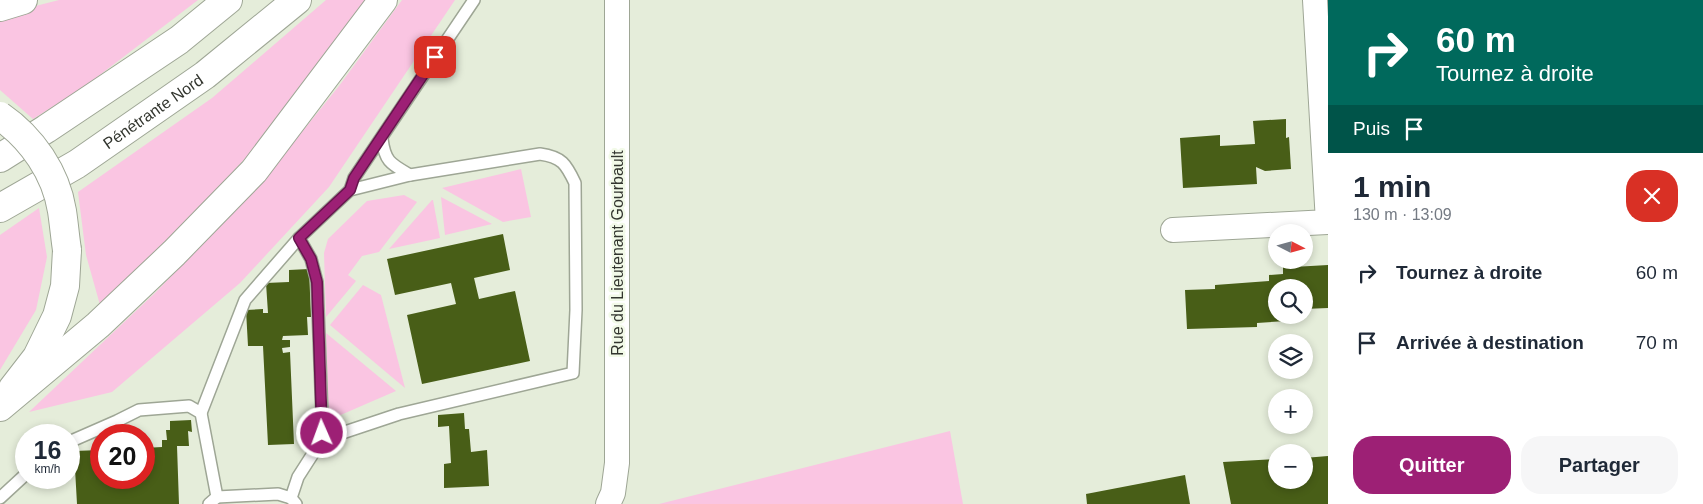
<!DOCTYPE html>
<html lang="fr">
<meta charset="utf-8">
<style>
:root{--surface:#fff;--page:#f6f6f7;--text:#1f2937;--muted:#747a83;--accent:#9d2075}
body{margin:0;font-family:Arial,sans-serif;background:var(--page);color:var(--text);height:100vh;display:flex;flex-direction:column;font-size:19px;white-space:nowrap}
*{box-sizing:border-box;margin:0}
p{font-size:16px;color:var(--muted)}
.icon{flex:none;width:28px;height:28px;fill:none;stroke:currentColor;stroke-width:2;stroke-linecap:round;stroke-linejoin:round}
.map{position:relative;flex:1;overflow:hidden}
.drawer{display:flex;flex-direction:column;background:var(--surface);width:375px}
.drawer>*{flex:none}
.guide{background:#00695c;color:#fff;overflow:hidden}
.needle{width:32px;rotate:96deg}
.controls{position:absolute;left:1268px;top:224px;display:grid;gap:10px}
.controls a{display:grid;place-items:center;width:45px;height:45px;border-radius:50%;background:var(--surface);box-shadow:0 2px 8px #0003;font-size:25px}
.speed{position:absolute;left:15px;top:424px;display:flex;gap:10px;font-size:25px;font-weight:700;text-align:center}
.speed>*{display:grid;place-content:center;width:65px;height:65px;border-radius:50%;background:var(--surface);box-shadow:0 2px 8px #0003;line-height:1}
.speed small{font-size:12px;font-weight:400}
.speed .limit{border:8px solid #d22;background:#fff;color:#111}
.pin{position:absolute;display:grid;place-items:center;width:42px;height:42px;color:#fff;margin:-21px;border-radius:10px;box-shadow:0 2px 8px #0006}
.me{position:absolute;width:55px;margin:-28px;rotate:358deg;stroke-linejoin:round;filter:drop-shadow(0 0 4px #0008)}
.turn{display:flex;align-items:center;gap:18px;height:105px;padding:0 25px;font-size:22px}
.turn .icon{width:65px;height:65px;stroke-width:2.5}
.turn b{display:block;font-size:35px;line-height:42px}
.then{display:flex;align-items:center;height:48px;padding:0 25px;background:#0003;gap:10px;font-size:19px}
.round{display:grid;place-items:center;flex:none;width:52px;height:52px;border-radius:20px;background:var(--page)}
.overview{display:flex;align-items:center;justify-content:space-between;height:85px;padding:0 25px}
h1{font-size:30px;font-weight:700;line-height:38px}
.action{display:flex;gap:10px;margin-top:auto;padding:10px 25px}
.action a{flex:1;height:58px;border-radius:20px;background:var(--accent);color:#fff;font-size:20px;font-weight:700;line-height:58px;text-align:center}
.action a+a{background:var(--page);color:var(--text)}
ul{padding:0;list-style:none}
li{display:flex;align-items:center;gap:15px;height:70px;padding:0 25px}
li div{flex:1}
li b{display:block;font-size:19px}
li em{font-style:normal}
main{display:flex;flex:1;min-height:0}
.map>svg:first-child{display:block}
</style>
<main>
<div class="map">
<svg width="1328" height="504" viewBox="0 0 1328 504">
<rect width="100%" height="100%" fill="#e5edda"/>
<g fill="#fac5e2">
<path d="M59 0H198L84 87 33 119 0 90V15Z"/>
<path d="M326 0H372L261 141 172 239 100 305 86 255 78 192 212 98Z"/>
<path d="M402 0H455L329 187 240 283 112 392 29 412 156 292 260 184 339 86Z"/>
<path d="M521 169 531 217 503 222 442 188Z"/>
<path d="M404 195 417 202 379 252 362 256 348 275 356 281 326 317 324 253 328 239 367 201Z"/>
<path d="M441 197 492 224 445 235Z"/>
<path d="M433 200 440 238 389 249 432 200Z"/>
<path d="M39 208 47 257 36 310 0 370V235Z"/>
<path d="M363 285 381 295 405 388 330 325Z"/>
<path d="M326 333 396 391 329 420Z"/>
<path d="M950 431 963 504H659Z"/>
</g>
<g fill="#485e17">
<path d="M1286 119V138L1289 137 1291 169 1265 171 1256 167 1257 184 1183 188 1180 138 1220 135V146L1255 144 1253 121Z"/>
<path d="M503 234 510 270 474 278 479 299 515 291 530 361 422 384 407 315 456 304 451 283 395 295 387 259Z"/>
<path d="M1283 264H1293V267L1328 265V308L1304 309V288H1276V315H1286V321L1257 323V327L1187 329 1185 290 1215 289V285L1269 281V275L1283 274Z"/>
<path d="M309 269 311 317H307L308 335 283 336 282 340H290V347L282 348 283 353 290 352 294 444 268 445 263 346H248L246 310 263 309V313H268L266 283 289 282V270Z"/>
<path d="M464 413 465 429H469L471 452 487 450 489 486 444 488V464L451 463 449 426 438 427V415Z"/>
<path d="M191 420 192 432 188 431 189 446H177L179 504H77L74 451 101 450V478H144V448L162 447V440H167L166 430H170V421Z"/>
<path d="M1328 456V504H1231L1223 462 1276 459V480H1304V458Z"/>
<path d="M1185 475 1190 504H1087L1086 494Z"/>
</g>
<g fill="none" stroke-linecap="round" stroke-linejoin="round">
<defs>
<g id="service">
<path d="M382 139C385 162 391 164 410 175"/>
<path d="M350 190 354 178 474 0"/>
<path d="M201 413 245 300 299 238 311 259 317 282 323 443"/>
<path d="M69 442 117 421 139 410 189 406 201 413 217 497 209 504"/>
<path d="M217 497 278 494 291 498"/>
<path d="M0 498 26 474"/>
<path d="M296 504 291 498 298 477 314 452 323 443 336 435 399 414 573 373 576 310 575 183C566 164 562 157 540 154L410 175 350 190 299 238"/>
</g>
<g id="minor">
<path d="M1173 230 1328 222 1315 0"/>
<path d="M608 504 613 493 617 463V0"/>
</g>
<path id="secondary" d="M13 388 37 357 57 316 65 286 67 250"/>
<g id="trunk">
<path d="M0 7 23 0"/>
<path d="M0 158 46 129 179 40 228 0"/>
<path id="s1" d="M0 208 77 164 205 75 297 0"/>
<path d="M0 407 98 325 174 253 254 171 383 0"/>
</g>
</defs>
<use href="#service" stroke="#9ea695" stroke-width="14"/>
<use href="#minor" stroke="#9ea695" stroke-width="26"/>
<use href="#secondary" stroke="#9ea695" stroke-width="30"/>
<use href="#trunk" stroke="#9ea695" stroke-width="30"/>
<use href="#service" stroke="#fff" stroke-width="11"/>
<use href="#minor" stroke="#fff" stroke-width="24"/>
<use href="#secondary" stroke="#fff" stroke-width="28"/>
<use href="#trunk" stroke="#fff" stroke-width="28"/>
<defs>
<path id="secondary-bridge" d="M0 116C32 138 56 173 62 211 64 224 65 237 67 250"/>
</defs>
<use href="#secondary-bridge" stroke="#9ea695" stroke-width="30" stroke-linecap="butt"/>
<use href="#secondary-bridge" stroke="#fff" stroke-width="28"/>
</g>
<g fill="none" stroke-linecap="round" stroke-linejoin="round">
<defs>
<path id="route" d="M322 433 317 282 311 259 299 238 350 190 354 178 435 57"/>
</defs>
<use href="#route" stroke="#66154c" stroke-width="12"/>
<use href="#route" stroke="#9d2075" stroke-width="9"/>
</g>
<g text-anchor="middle" stroke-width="5" stroke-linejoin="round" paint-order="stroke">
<g font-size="16" fill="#32352e" stroke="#f2fae8">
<text dy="6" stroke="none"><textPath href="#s1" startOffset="181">Pénétrante Nord</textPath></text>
<text transform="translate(617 253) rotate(-90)" y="6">Rue du Lieutenant Gourbault</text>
</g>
</g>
</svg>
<div class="controls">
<a><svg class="needle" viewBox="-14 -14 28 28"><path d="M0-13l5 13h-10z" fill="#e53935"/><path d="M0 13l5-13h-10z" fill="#747a83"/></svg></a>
<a><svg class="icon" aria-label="search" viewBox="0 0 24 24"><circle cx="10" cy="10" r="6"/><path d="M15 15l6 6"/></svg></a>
<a><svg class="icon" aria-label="layers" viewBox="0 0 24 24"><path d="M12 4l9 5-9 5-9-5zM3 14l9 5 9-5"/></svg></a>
<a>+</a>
<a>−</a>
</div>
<div class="speed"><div>16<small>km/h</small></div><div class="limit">20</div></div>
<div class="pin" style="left:435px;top:57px;background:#d93025"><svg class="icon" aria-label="arrive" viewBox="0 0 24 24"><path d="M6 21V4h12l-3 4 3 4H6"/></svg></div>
<svg class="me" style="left:322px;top:433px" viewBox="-20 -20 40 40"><circle r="17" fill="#9d2075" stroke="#fff" stroke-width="3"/><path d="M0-11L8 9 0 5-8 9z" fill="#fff"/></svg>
</div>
<section class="drawer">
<div class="guide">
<div class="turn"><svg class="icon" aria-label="right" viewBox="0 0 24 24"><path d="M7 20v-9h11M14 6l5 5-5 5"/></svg><div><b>60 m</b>Tournez à droite</div></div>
<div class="then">Puis<svg class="icon" aria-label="arrive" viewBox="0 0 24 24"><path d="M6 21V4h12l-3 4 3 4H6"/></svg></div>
</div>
<div class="overview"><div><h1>1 min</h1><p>130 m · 13:09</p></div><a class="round" style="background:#d93025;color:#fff"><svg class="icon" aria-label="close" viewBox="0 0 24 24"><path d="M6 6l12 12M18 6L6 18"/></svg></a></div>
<ul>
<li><svg class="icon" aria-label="right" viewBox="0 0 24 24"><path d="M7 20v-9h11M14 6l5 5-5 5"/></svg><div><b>Tournez à droite</b></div><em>60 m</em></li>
<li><svg class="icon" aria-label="arrive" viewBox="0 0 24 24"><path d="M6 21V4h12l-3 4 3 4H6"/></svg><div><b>Arrivée à destination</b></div><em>70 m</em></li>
</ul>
<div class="action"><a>Quitter</a><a>Partager</a></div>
</section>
</main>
